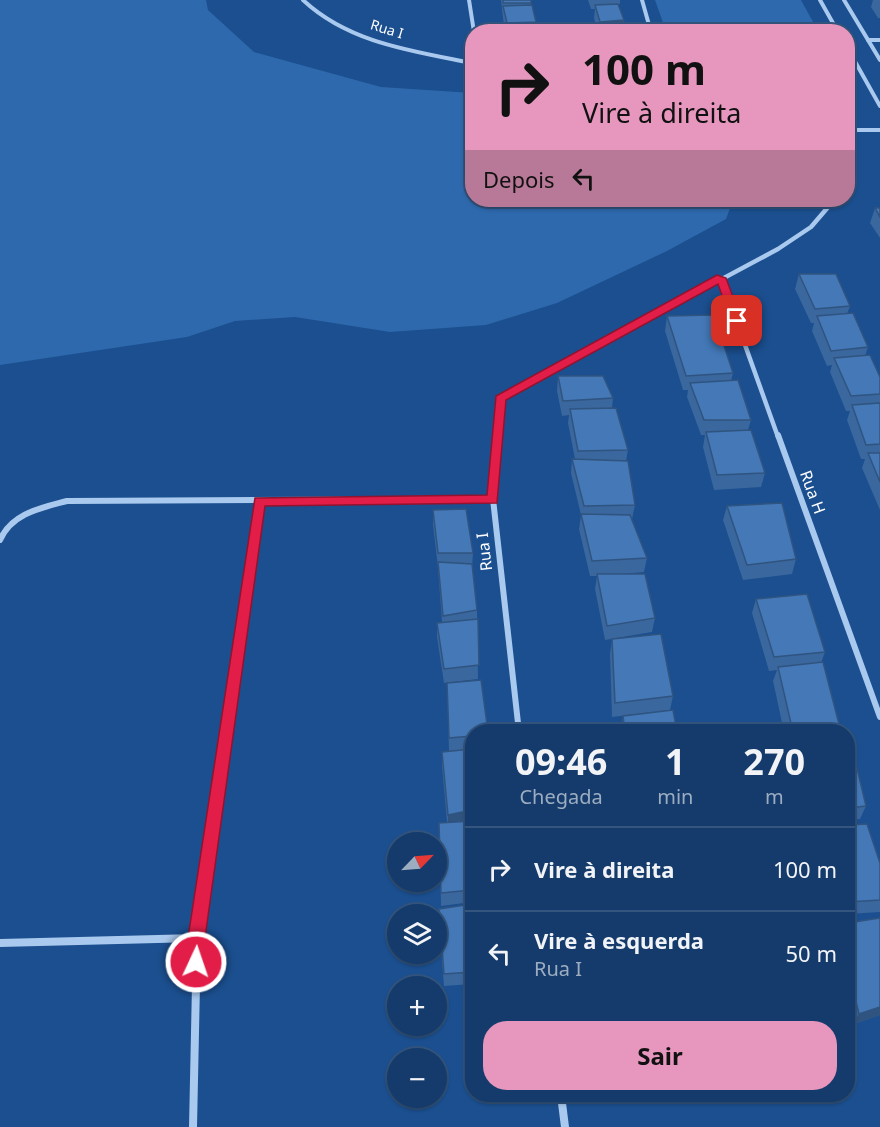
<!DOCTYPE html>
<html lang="pt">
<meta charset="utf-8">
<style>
:root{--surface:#143b6b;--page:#214673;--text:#f1f3f6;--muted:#9dadc1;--line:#33557e;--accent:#e797bd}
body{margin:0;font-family:"Noto Sans",sans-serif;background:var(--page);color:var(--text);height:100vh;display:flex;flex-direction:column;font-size:22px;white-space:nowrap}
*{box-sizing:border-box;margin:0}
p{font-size:20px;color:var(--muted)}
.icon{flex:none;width:33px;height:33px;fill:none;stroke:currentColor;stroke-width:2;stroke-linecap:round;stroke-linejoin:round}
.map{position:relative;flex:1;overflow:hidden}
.sheet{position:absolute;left:465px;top:724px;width:390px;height:378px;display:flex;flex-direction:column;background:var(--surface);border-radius:24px;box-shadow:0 2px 4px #0004,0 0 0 2px var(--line)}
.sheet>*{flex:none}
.banner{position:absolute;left:465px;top:24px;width:390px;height:183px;border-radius:24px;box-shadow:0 2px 4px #0004,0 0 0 2px var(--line);background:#e797bd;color:#111;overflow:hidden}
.needle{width:39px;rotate:65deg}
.fabs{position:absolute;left:387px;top:832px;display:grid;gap:12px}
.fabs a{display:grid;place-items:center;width:60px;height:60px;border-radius:50%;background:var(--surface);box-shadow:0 2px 4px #0004,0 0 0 2px var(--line);font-size:30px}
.pin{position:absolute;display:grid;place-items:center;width:51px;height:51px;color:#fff;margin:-26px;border-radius:12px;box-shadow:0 3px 9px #0006}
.me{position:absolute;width:66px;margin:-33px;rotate:3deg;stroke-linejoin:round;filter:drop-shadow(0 0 4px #0008)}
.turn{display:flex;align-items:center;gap:21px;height:126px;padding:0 18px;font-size:27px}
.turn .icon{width:78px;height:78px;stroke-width:2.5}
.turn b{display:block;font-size:42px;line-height:51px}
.then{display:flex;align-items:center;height:57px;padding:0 18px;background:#0003;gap:12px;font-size:22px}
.eta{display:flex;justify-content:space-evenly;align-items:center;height:102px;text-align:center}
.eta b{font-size:36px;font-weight:700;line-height:42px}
.cta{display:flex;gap:12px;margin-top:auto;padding:12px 18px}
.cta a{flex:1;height:69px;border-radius:24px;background:var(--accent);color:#111;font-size:24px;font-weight:700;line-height:69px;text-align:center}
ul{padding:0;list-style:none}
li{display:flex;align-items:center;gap:18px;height:84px;padding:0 18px;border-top:2px solid var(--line)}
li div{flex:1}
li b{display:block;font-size:22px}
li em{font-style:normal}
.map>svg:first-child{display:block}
</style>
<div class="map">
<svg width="880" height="1127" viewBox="0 0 880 1127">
<rect width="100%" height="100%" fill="#1b4f8f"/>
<g fill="#2e69ad">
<path d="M0 0H206L208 10 254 52 381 87 472 93V200H733L726 219 667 251 557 303 486 325 390 332 295 317 235 321 187 337 0 365Z"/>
<path d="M655 0H801L818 31H666Z"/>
</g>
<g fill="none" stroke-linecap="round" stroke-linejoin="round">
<g stroke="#a9c9ee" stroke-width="4">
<path d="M303 0C349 43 412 51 472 63"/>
<path d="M469 0 474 32"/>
<path d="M642 0 651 32"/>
<path d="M820 0 838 32"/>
<path d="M844 0 880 60"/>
<path d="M868 40H880"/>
<path d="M848 49 880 106"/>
<path d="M848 130H880"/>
</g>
<g stroke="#a9c9ee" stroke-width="4.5">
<path d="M721 278 778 437"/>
<path d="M497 437 500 398 778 249 811 227 829 206 827 200"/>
</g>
<g stroke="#a9c9ee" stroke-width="6">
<path d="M497 435 493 499 519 732"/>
<path d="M778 435 880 717"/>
<path d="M0 540C12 513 41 508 67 501L493 499"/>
<path d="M225 742 260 501"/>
</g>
<g stroke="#a9c9ee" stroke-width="8">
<path d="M0 943 197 938"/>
<path d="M561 1095 565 1127"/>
<path d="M193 1127 197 938 225 741"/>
</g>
</g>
<g fill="#3a679d">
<path d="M501 0H531V5L536 22 535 27 539 32H505L503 18Z"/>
<path d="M588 0H620V4H618L624 20 623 25 626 32H598L594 18 595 9H591Z"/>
<path d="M873 0H880V18H878L871 7Z"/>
<path d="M875 208H880V238L870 223Z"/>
<path d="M799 274 850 306 847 314 868 347 865 356 880 377V510L862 468 865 459H861L847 420 850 411H846L830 372 832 365 827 366 812 331 814 323H811L795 289Z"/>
<path d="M667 316 733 373 731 381 751 420 748 430 765 473 761 487 714 490 703 447 705 435H701L687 397 688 390H683L665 331Z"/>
<path d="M558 376 613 398 612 408 628 450 626 461 635 505 632 519H631L647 558 644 572 622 574 655 618 652 632 605 640 595 589 597 576H590L579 529 581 515 571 473 572 459H575L568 423 569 415 562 416 557 391Z"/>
<path d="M727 506 796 559 792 574 743 580 723 520Z"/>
<path d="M433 510 473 553 472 568 477 610 478 679 444 683 437 637V623L442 622 438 568 433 525Z"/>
<path d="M756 599 825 652 821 663 840 728 839 732H784L773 681 777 670 769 671 752 613Z"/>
<path d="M612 639 673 696 670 710 612 717 610 654Z"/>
<path d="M447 683 472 732V902L441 906 439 823 447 822 442 766V752L449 751Z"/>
<path d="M623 716 677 732H621Z"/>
<path d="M848 739 866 806 860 819 848 820Z"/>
<path d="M848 825 880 863V912L848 914Z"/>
<path d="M472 904V984L444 986 439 921V909Z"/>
<path d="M880 918V1015L851 1025 848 1010V923Z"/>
</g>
<g fill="#305480">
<path d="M624 20 622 32 600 27V22Z"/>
<path d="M472 810V823L448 828V815Z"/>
<path d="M880 1007V1015L851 1025 859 1014Z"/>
<path d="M673 1095H690L671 1100Z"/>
</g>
<g fill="#4478b7" stroke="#305480" stroke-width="1.5">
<rect x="503" y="0" width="28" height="3"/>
<path d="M618 4 624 20 600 22 595 5Z"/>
<path d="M532 5 536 22 507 23 503 6Z"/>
<path d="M623 25 626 32H601L599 27Z"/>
<path d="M537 27 539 32H506V28Z"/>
<path d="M875 208H880V217Z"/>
<path d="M799 274H836L850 306 815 309Z"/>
<path d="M853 313 868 347 831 351 817 316Z"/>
<path d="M714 315 733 373 686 376 667 316Z"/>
<path d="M870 355 880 377V394L851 396 834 358Z"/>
<path d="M558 376H603L613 398 563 401Z"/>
<path d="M738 380 751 420H704L690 383Z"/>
<path d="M880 403V444L866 445 852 405Z"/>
<path d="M616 408 628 450 578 451 570 409Z"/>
<path d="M751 430 765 473 717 475 706 432Z"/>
<path d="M868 453H880V482Z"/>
<path d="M572 459 628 461 635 505 584 506Z"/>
<path d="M782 503 796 559 747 565 727 506Z"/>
<path d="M466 509 473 553H438L433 510Z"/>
<path d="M581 514 630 515 647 558 592 561Z"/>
<path d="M438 562 472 564 477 610 443 616Z"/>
<path d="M597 574H645L655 618 607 626Z"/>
<path d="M807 594 825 652 774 657 756 599Z"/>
<path d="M478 619 479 665 444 669 437 623Z"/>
<path d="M661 634 673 696 615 703 612 639Z"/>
<path d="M823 662 840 728 812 732H793L778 667Z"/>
<path d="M481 680 488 732H472V736L449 738 447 683Z"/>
<path d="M673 710 677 732H625L623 716Z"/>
<path d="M848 739H850L866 806 848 808Z"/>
<path d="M472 749V810L448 815 442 752Z"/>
<path d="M472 821V890L441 893 439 823Z"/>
<path d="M867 824 880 863V900L848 902V825Z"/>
<path d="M472 904V972L444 974 439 909Z"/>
<path d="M880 918V1007L859 1014 848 970V923Z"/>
</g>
<path fill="#e11d48" stroke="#92132f" stroke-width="1.5" d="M717 275 726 278 742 321 741 324 731 321 718 284 506 400 497 503 265 506 205 938 202 968 196 970 190 968 187 962 188 938 255 498 487 495 496 396Z"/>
<g text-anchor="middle" stroke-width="5" stroke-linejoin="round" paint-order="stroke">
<g font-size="14" fill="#fff" stroke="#1b4f8f">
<text transform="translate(387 29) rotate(17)" y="5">Rua I</text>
</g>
<g font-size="16" fill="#fff" stroke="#1b4f8f">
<text transform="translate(813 492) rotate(70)" y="6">Rua H</text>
<text transform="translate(484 552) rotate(-97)" y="6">Rua I</text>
</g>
</g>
</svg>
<div class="fabs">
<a><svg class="needle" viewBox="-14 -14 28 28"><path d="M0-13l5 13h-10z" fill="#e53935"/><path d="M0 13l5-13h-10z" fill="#9dadc1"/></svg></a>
<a><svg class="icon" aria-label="layers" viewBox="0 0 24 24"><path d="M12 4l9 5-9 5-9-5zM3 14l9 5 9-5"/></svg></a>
<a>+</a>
<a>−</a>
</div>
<div class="pin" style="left:737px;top:321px;background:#d93025"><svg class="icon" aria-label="arrive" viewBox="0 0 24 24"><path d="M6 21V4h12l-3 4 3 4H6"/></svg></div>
<svg class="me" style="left:196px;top:962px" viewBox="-20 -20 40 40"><circle r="17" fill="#e11d48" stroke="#fff" stroke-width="3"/><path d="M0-11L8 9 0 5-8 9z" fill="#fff"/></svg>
<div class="banner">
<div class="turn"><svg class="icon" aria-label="right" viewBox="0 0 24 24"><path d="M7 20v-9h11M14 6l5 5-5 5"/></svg><div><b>100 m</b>Vire à direita</div></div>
<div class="then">Depois<svg class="icon" aria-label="left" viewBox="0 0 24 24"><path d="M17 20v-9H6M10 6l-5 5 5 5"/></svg></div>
</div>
<section class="sheet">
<div class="eta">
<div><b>09:46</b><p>Chegada</p></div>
<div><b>1</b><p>min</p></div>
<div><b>270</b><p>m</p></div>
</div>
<ul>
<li><svg class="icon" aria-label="right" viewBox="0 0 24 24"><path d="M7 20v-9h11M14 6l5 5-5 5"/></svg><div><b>Vire à direita</b></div><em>100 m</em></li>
<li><svg class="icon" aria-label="left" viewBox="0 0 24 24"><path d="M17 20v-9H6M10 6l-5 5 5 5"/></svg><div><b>Vire à esquerda</b><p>Rua I</p></div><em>50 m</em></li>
</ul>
<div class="cta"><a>Sair</a></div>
</section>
</div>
